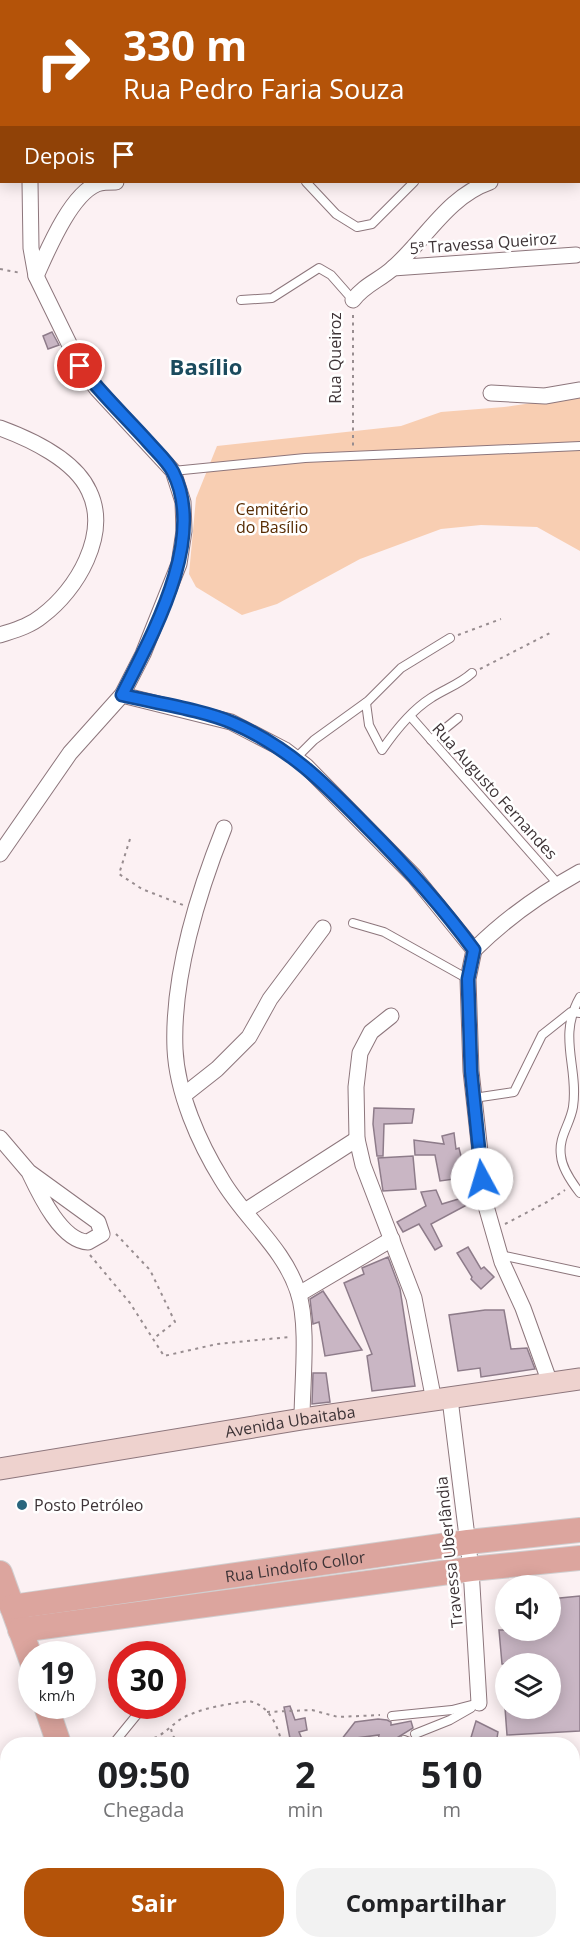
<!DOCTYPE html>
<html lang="pt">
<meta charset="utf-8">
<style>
:root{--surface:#fff;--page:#f2f2f2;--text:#202124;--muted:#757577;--accent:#b45309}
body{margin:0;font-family:"Open Sans",sans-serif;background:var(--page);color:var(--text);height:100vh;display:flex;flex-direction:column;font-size:22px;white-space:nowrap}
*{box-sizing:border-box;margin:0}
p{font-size:20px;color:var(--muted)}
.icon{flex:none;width:33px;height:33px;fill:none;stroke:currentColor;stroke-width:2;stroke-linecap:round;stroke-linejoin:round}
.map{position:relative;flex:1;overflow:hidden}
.side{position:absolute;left:0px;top:1737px;width:580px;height:212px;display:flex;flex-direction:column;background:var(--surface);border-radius:24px 24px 0 0;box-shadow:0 3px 15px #0003}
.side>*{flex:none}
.hud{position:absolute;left:0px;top:0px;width:580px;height:183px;box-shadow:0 3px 15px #0003;background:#b45309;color:#fff;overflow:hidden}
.controls{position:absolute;left:495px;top:1575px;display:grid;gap:12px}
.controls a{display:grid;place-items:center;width:66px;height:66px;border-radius:50%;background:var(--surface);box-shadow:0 3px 15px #0003;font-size:30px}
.speed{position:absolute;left:18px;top:1641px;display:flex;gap:12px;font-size:30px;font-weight:700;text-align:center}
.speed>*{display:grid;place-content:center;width:78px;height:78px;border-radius:50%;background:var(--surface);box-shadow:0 3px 15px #0003;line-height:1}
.speed small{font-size:15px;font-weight:400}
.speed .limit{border:9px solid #d22;background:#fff;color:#111}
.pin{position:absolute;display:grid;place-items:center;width:51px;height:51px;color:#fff;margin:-26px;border:3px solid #fff;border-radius:50%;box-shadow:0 2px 6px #0007}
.me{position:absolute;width:66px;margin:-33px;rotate:354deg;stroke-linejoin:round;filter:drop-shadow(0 0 4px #0008)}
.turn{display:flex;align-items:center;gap:21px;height:126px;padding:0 24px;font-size:27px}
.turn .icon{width:78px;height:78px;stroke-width:2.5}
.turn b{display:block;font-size:42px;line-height:51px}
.then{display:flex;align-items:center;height:57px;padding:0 24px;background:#0003;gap:12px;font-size:22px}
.eta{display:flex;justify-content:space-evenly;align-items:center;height:102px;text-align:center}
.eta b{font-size:36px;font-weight:700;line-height:42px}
.primary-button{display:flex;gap:12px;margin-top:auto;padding:12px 24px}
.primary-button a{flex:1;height:69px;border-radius:24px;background:var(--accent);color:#fff;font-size:24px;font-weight:700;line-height:69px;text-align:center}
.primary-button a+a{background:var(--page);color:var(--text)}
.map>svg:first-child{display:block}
</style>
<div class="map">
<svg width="580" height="1948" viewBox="0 0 580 1948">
<rect width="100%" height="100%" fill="#fcf1f3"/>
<g fill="#f8ceb2">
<path d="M143 0H580V34L579 2Z"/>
<path d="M580 396V551L537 527 481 525 441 529 360 559 277 604 242 615 196 587 189 574 196 498 217 446 401 426 441 412 504 407Z"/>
</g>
<g fill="#c9b6c4" stroke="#8e7c8a" stroke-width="1.5">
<path d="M52 332 59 345 48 349 43 336Z"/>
<path d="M374 1108 414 1109 412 1123 384 1124 383 1156H377L373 1124Z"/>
<path d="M454 1133 456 1149 459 1148 464 1168 472 1166 474 1188 465 1190 461 1178 440 1181 435 1155H415L414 1140 444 1144 442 1136Z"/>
<path d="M413 1156 416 1189 383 1191 378 1158Z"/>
<path d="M436 1190 442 1204 475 1194 476 1200 431 1224 442 1246 435 1250 419 1224 403 1232 397 1222 426 1206 421 1192Z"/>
<path d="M468 1247 481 1269 484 1267 494 1277 481 1289 471 1279 472 1277 457 1253Z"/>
<path d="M388 1257 400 1289 415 1386 372 1391 367 1356 372 1354 344 1283 364 1274 362 1268Z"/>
<path d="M323 1291 362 1350 325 1356 319 1322 313 1324 310 1299Z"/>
<path d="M485 1310H504L511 1349 527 1348 535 1369 481 1377 480 1368 458 1371 449 1315Z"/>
<path d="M313 1373H326L330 1402 312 1404Z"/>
<path d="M580 1596V1731L507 1735 505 1708H550V1664H502L499 1630H550V1599Z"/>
<path d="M290 1706 295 1720 305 1718 307 1730 299 1732 304 1744H291L284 1707Z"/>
<path d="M378 1719 387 1720 391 1722V1725L411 1721 413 1728 392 1741 378 1740 379 1735 341 1740 355 1722Z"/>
<path d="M476 1721 498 1732 496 1744H469Z"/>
</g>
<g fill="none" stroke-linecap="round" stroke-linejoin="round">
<defs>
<g id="lane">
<path d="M306 182 336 214 357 227 372 224 414 182"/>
<path d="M241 300 272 298 319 268 331 275 353 300"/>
<path d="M173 471 305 458 580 446"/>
<path d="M366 703 369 725 382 750C395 731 412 710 431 698 445 689 460 684 472 673"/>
<path d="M411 717 558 884"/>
<path d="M431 740 458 718"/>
<path d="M296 758 314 740 368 701 401 668 450 638"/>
<path d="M353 923 384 932 468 979"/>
<path d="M580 997C557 1037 579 1067 573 1107 570 1125 558 1137 561 1156 562 1168 573 1184 580 1193"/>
<path d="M474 1098 514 1092 542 1035 571 1012 580 1013"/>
<path d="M500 1255 580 1272"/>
<path d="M392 1716 452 1710 479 1703"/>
<path d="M415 1734 450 1720 471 1708"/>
<path d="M404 1740 414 1744"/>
<path d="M113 1744 144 1706"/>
<path d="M573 1774 580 1772"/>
<path d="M0 1936 7 1948"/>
</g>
<g id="street">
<path d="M84 2 85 0"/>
<path d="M579 64H580"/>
<path d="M0 107 2 103"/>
<path d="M579 154H580"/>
<path d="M393 268 576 255"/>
<path d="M36 276C47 252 70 195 97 184 102 182 110 182 116 182"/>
<path d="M353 300C364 285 380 280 393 268 426 239 447 197 490 182"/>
<path d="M491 393 545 396 580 390"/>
<path d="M0 428C30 439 75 460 89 491 110 534 77 590 42 616 30 626 15 630 0 635"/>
<path d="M122 695 231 722 285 750 306 766 414 876 474 950 468 979 471 1071 486 1206 502 1262 523 1308 550 1383"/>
<path d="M224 828C198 893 172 978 175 1049 177 1093 199 1143 222 1180 245 1219 284 1248 298 1292 309 1324 302 1384 302 1419"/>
<path d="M0 854 70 753 122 695 143 654 179 564 184 531 183 502 173 471 97 389 80 366 36 276 31 248 30 182"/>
<path d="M474 950C505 919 542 893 580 872"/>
<path d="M391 1016 371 1032 360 1053 356 1087 357 1139 363 1165 414 1298 434 1401"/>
<path d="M184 1095 217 1069 249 1037 270 999 323 928"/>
<path d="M0 1138 29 1172 98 1222 102 1234 88 1242C61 1241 39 1193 29 1172"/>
<path d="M245 1211 357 1139"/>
<path d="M299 1294 392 1239"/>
<path d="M450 1399 471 1569 479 1703"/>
<path d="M0 1777 8 1774"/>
<path d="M0 1881 8 1890"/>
<path d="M211 1941 213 1948"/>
<path d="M355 1941 358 1948"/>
<path d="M427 1941 440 1948"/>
<path d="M373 1948 401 1941"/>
</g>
<g id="secondary">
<path id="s1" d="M0 1469 302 1419 580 1379"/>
</g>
<g id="primary">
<path d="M0 1573 32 1662"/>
<path id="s2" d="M12 1607 468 1542 580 1530"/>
<path d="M20 1630 471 1569 580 1558"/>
<path d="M46 1706 59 1744"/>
<path d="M133 1941 136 1948"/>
</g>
</defs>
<use href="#lane" stroke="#8d767c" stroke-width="10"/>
<use href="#street" stroke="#8d767c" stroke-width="17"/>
<use href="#secondary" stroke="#8d767c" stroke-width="23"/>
<use href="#primary" stroke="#d1cecf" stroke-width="26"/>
<g stroke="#988d90" stroke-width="2" stroke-dasharray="3 4.5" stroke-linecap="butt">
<path d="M0 269 21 273"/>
<path d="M353 315V447"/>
<path d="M458 635 501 619"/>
<path d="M480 669 550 633"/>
<path d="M130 839 119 874 142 889 183 905"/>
<path d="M505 1224 547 1202 565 1190"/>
<path d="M116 1234 150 1270 175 1322 153 1339"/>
<path d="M90 1255 130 1303 164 1356 217 1344 289 1337"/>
<path d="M267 1712 312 1710 338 1717 380 1715"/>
<path d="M171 1729 173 1736 180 1744"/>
<path d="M141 1744 145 1740C164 1739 172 1721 189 1715 207 1707 229 1704 249 1701 269 1705 278 1726 282 1744"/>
<path d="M573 1844H580"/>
<path d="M573 1879 580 1878"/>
<path d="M573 1926 579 1948"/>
</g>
<use href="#lane" stroke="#fff" stroke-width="8"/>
<use href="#street" stroke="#fff" stroke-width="15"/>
<use href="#secondary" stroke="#eed2ce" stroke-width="21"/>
<use href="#primary" stroke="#dca59e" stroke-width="24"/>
</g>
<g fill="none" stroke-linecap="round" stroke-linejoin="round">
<defs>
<path id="route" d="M80 366C101 394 127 418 150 444 157 452 168 462 173 472 207 539 152 635 122 695 156 703 203 710 233 723 290 748 324 783 366 826 405 865 441 905 474 950L468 979 471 1071 482 1179"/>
</defs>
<use href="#route" stroke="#114b97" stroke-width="15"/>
<use href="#route" stroke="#1a73e8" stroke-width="10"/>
</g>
<circle fill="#29657d" stroke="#fff" stroke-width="2" cx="22" cy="1505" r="6"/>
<g text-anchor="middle" stroke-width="5" stroke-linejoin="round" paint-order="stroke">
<g font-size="16" fill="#3e3437" stroke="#fff">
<text transform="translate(483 243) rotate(-4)" y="6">5ª Travessa Queiroz</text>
<text transform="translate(335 358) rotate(-90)" y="6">Rua Queiroz</text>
<text transform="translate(495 791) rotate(48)" y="6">Rua Augusto Fernandes</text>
<text dy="6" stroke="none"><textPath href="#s1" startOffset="294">Avenida Ubaitaba</textPath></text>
<text transform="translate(449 1552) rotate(-96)" y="6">Travessa Uberlândia</text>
<text dy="6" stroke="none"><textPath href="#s2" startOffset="286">Rua Lindolfo Collor</textPath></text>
</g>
<g font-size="16" fill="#582c03" stroke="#fff">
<text x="272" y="515">Cemitério<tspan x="272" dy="18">do Basílio</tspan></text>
</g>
<g font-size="16" fill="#3e3437" stroke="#fff" text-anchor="start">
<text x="34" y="1511">Posto Petróleo</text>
</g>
<g font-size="22" font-weight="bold" fill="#1b4b5e" stroke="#fff">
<text x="206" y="375">Basílio</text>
</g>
</g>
</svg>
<div class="controls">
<a><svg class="icon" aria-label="sound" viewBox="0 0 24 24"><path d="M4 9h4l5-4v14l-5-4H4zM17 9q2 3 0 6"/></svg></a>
<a><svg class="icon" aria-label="layers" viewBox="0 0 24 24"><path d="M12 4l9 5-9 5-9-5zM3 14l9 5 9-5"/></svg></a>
</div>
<div class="speed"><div>19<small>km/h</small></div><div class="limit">30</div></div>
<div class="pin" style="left:80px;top:366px;background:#d93025"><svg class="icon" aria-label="arrive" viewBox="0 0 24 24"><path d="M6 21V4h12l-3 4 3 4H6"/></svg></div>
<svg class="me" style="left:482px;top:1179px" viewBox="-20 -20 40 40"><circle r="19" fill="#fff"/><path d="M0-13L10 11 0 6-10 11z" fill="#1a73e8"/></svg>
<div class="hud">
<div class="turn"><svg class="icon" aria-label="right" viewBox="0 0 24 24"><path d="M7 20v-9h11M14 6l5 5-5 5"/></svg><div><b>330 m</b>Rua Pedro Faria Souza</div></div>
<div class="then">Depois<svg class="icon" aria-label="arrive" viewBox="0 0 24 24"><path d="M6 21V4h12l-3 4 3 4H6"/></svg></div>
</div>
<section class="side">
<div class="eta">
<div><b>09:50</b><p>Chegada</p></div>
<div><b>2</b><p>min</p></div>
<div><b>510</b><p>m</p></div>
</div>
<div class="primary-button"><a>Sair</a><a>Compartilhar</a></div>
</section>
</div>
